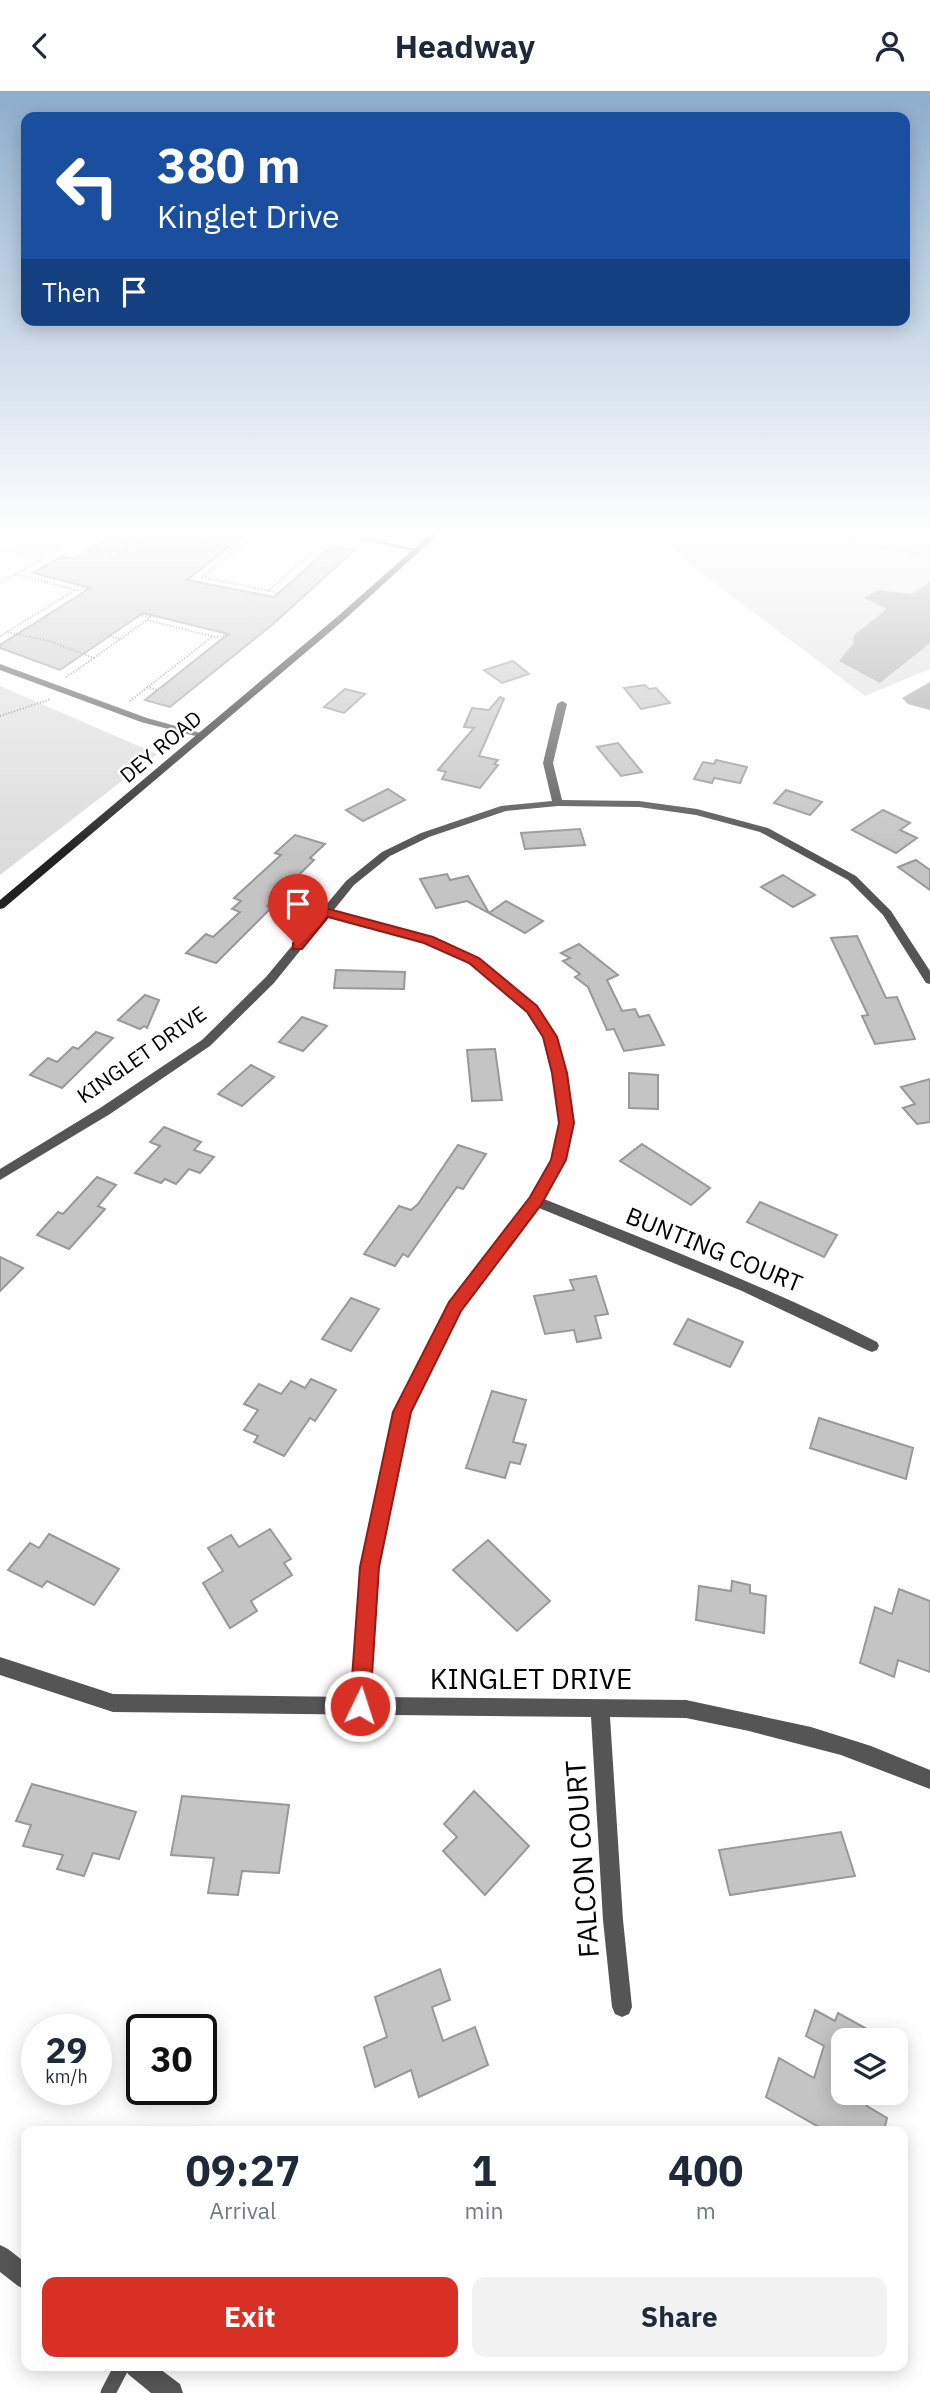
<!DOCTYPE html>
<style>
:root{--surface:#fff;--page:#f2f2f3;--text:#1f2937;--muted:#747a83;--accent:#d93025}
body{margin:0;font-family:"IBM Plex Sans",sans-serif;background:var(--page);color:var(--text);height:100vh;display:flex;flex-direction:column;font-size:26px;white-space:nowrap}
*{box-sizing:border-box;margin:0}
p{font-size:23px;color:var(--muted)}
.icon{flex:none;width:38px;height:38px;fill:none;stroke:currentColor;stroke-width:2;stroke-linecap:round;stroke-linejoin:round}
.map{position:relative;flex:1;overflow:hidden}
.sheet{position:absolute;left:21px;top:2035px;width:887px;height:245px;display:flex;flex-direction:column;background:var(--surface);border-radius:14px;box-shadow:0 4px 18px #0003}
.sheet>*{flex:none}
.hud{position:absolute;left:21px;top:21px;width:889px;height:214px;border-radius:14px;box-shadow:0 4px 18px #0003;background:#1a4fa0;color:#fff;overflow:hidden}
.fabs{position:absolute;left:831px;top:1937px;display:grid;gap:14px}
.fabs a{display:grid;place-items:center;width:77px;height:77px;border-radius:14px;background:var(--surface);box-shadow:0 4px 18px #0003;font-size:35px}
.speed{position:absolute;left:21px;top:1923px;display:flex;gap:14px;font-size:35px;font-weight:700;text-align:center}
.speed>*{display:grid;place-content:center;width:91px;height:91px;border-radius:50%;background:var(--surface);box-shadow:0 4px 18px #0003;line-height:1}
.speed small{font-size:18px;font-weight:400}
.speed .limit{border:4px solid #111;border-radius:10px;background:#fff;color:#111}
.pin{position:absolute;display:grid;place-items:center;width:60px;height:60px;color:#fff;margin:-72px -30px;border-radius:50% 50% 50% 0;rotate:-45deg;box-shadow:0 0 7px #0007}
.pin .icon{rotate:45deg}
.me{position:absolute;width:77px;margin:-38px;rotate:4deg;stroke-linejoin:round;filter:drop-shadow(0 0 5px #0008)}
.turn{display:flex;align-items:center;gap:24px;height:147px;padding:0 21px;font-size:32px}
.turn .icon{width:91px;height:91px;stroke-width:2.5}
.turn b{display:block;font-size:49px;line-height:60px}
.then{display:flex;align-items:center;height:66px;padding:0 21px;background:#0003;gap:14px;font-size:26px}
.eta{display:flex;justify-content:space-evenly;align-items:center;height:119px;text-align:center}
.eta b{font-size:42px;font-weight:700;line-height:49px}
.action{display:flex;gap:14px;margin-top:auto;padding:14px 21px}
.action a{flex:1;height:80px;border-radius:14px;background:var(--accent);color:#fff;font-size:28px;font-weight:700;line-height:80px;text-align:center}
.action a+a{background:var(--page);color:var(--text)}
header{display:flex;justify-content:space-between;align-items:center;height:91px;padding:0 21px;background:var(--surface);font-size:32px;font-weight:700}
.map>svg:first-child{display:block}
</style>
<header><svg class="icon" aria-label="back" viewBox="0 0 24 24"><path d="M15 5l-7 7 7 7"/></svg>Headway<svg class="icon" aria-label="person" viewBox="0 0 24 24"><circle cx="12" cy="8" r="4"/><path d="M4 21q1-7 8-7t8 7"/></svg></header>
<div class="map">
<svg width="930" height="2302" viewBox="0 0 930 2302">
<rect width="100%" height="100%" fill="#fff"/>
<g fill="#dcdcdc">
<path d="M655 440H930V578L865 605 693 476Z"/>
<path d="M29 447 67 457 50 467 12 457Z"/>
<path d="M0 595 157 663 0 784Z"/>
</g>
<g fill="#a3a3a3">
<path d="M930 491V552L880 592 839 570 853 553 854 544 887 518 864 507 879 499 912 503Z"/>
<path d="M930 591V619L908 613 902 607Z"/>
</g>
<g fill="#c4c4c4" stroke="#999" stroke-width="2">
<path d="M115 440H249L187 489 274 506 332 455 355 459 273 533 170 616 145 609 228 543 143 522 60 579 0 557V554L90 497 33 482 62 465 74 468 114 444Z"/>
<path d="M513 570 529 583 502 592 484 579Z"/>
<path d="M645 594 649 598 656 597 670 612 641 618 624 597Z"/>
<path d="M345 598 365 603 344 622 324 616Z"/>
<path d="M500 606 504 608 479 665 498 669 494 673 498 674 480 697 442 688 446 681 438 679 474 637 464 636 472 617 489 619Z"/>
<path d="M618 652 642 681 621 685 597 656Z"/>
<path d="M716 669 747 676 740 692 714 687 712 692 694 688 703 671 714 673Z"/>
<path d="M388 698 405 709 363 730 346 719Z"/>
<path d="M786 699 822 711 810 724 774 712Z"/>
<path d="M883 719 910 732 900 739 917 747 896 762 852 739Z"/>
<path d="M580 738 585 754 525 758 521 742Z"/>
<path d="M295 744 325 753 310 767 314 769 267 815 271 817 216 872 186 862 206 843 213 846 240 821 232 818 241 810 234 807 281 764 275 762Z"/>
<path d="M916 769 930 779V799L898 776Z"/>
<path d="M447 783 450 789 468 785 489 822 506 810 543 830 525 842 467 810 436 817 420 788Z"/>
<path d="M783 784 815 804 793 816 761 796Z"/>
<path d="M857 845 886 907 897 906 915 948 875 953 862 925 868 924 831 847Z"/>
<path d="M579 853 618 884 607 889 622 920 635 918 639 926 649 924 664 954 624 960 614 938 607 939 588 896 575 886 580 883 563 870 570 867 561 862Z"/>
<path d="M336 879 405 881 404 898 334 897Z"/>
<path d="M145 904 159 909 147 937 144 935 140 938 118 929Z"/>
<path d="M302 926 327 935 303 960 279 951Z"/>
<path d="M96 941 113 947 62 997 30 984 48 967 57 971 73 956 78 958Z"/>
<path d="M495 958 502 1009 472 1010 467 959Z"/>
<path d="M251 974 274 986 242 1015 218 1003Z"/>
<path d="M629 982 658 984V1018L629 1017Z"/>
<path d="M930 988V1031L917 1033 903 1017 915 1013 901 996Z"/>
<path d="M164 1036 201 1051 194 1059 214 1066 200 1082 189 1078 176 1093 165 1088 161 1092 135 1082 160 1055 150 1051Z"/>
<path d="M642 1053 710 1097 691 1114 620 1070Z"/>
<path d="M458 1054 486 1063 463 1098 457 1096 408 1166 403 1163 395 1175 364 1163 399 1115 411 1119 418 1113Z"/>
<path d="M97 1086 116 1094 98 1115 105 1118 69 1158 37 1144 58 1121 63 1123Z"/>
<path d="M760 1111 837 1144 824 1166 747 1131Z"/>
<path d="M0 1166 23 1177 0 1200Z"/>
<path d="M596 1185 608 1223 595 1225 601 1247 577 1251 574 1239 545 1243 534 1205 574 1199 570 1189Z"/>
<path d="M351 1207 379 1218 351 1260 322 1248Z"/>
<path d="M688 1228 743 1251 730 1276 674 1253Z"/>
<path d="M311 1288 336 1299 315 1330 310 1327 284 1365 254 1351 258 1345 244 1339 258 1319 244 1313 259 1293 281 1303 291 1290 305 1297Z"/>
<path d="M492 1300 526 1309 513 1351 526 1354 520 1373 510 1371 505 1387 466 1377Z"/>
<path d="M819 1327 913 1357 906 1388 810 1357Z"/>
<path d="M270 1438 291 1468 284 1472 292 1484 251 1510 257 1520 230 1537 203 1492 223 1480 208 1457 231 1444 239 1456Z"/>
<path d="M49 1443 119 1478 94 1514 47 1490 42 1496 8 1479 30 1452 39 1457Z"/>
<path d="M488 1449 550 1510 517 1540 453 1479Z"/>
<path d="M732 1490 750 1494V1502L766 1505 764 1542 696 1529 699 1495 731 1500Z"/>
<path d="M899 1498 930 1510V1581L898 1569 894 1586 860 1572 875 1516 892 1523Z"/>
<path d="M32 1693 136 1721 119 1768 93 1762 84 1785 57 1778 63 1764 23 1755 31 1734 16 1730Z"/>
<path d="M474 1700 529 1755 485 1804 443 1760 457 1746 444 1733Z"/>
<path d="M182 1705 289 1714 279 1782 242 1780 238 1804 208 1802 214 1767 171 1764Z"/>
<path d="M841 1741 855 1785 730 1804 719 1759Z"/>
<path d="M440 1878 450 1909 432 1916 443 1950 475 1936 488 1974 419 2006 411 1979 375 1996 364 1956 387 1946 375 1906Z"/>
<path d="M815 1919 835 1930 838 1922 867 1938 863 1950H844V2002H871L867 2015 887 2027 884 2040H826L766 2006 779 1967 814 1987 824 1955 806 1945Z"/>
</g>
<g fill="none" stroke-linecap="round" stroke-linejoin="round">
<g stroke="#777" stroke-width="2" stroke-dasharray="1 2" stroke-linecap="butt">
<path d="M67 440H77"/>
<path d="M78 440 135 455 160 440"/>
<path d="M261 440 202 486 279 502 274 507"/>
<path d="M799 440 930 465"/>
<path d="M158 442 237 459"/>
<path d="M0 460 6 458 42 468 0 492"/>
<path d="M111 466 115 467 133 456"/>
<path d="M75 499 91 498"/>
<path d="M268 500 325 451"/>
<path d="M147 529 215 546 231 544"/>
<path d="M7 541 75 499 15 483"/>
<path d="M0 545 7 541 49 550 94 567 65 587"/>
<path d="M110 545 120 548"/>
<path d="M94 567 151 526 140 524"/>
<path d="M147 596 158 599"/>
<path d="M130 610 213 545"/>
<path d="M0 625 51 608"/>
</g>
<path stroke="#555" stroke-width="15" d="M108 2302 122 2275"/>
<g fill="#555" fill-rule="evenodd">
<path d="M322 440H336L421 459 417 461Z"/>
<path d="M0 573 147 627 208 644 203 647 141 631 0 579Z"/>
<path d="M562 610 567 613 553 672 562 709 639 710 697 718 768 737 856 785 891 820 930 880V893L926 892 883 824 848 789 760 741 696 724 639 716 558 715 506 720 429 746 390 765 354 794 333 820 433 847 478 867 536 915 556 946 566 982 573 1032 565 1069 544 1108C656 1153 769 1196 877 1251L879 1255 877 1259 872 1261 867 1259 742 1200 539 1117 460 1220 410 1320 378 1476 370 1606 686 1609 811 1636 871 1655 930 1679V1698L841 1664 749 1640 686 1627 610 1626 623 1829 632 1916 629 1923 622 1926 615 1923 612 1916 603 1829 591 1626 113 1621 0 1584V1566L113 1603 352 1606 362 1476 394 1320 450 1212 531 1107 551 1069 561 1032 554 982 544 946 528 921 470 873 425 851 328 825 274 892 210 955 110 1023 0 1089V1078L100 1017 202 949 266 886 346 790 382 761 421 742 501 715 552 710 543 672 557 613Z"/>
</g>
<g fill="#555" fill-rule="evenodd">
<path d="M0 2154 8 2158 26 2172V2199L18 2195 0 2181Z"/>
<path d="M124 2275H156L180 2293 183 2302H151L128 2283Z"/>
</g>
<path fill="#222" fill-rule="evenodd" d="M434 440H442L344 529 4 817 0 818V809L338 525Z"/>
</g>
<linearGradient id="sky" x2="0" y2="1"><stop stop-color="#8cadcc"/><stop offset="0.58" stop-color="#fff"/><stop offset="1" stop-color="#fff" stop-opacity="0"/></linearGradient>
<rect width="930" height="762" fill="url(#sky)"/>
<path fill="#d93025" stroke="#8d1f18" stroke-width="2" d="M325 817 433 846 479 867 537 915 557 946 567 982 574 1032 566 1069 541 1114 461 1220 411 1321 379 1476 370 1615 367 1622 360 1625 353 1622 350 1615 360 1476 393 1321 449 1211 530 1106 551 1069 559 1032 552 982 543 946 527 921 469 872 424 852 328 826 302 858H293V852L320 818Z"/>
<g text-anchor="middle" stroke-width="5" stroke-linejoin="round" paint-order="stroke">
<g font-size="21" fill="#000" stroke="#fff">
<text transform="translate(161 656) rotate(-40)" y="7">DEY ROAD</text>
<text transform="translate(142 964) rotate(-35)" y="7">KINGLET DRIVE</text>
</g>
<g font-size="24" fill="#000" stroke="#fff">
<text transform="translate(714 1159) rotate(22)" y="8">BUNTING COURT</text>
</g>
<g font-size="28" fill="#000" stroke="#fff">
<text x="531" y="1598">KINGLET DRIVE</text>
<text transform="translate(582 1768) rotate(-94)" y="10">FALCON COURT</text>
</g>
</g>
</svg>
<div class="fabs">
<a><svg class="icon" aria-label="layers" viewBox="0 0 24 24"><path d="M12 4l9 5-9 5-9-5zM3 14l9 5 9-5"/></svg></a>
</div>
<div class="speed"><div>29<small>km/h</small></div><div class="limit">30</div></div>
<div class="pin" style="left:298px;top:855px;background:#d93025"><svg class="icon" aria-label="arrive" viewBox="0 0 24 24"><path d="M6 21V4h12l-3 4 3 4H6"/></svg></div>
<svg class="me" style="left:360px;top:1615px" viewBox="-20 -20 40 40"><circle r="17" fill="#d93025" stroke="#fff" stroke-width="3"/><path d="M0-11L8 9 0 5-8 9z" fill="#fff"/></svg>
<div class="hud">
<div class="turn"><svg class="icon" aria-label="left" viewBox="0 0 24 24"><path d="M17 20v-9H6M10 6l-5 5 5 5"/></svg><div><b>380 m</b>Kinglet Drive</div></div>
<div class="then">Then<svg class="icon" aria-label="arrive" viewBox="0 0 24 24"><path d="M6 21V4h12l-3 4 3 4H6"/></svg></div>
</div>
<section class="sheet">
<div class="eta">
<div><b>09:27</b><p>Arrival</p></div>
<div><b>1</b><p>min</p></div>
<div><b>400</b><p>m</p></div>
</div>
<div class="action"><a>Exit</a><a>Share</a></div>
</section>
</div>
